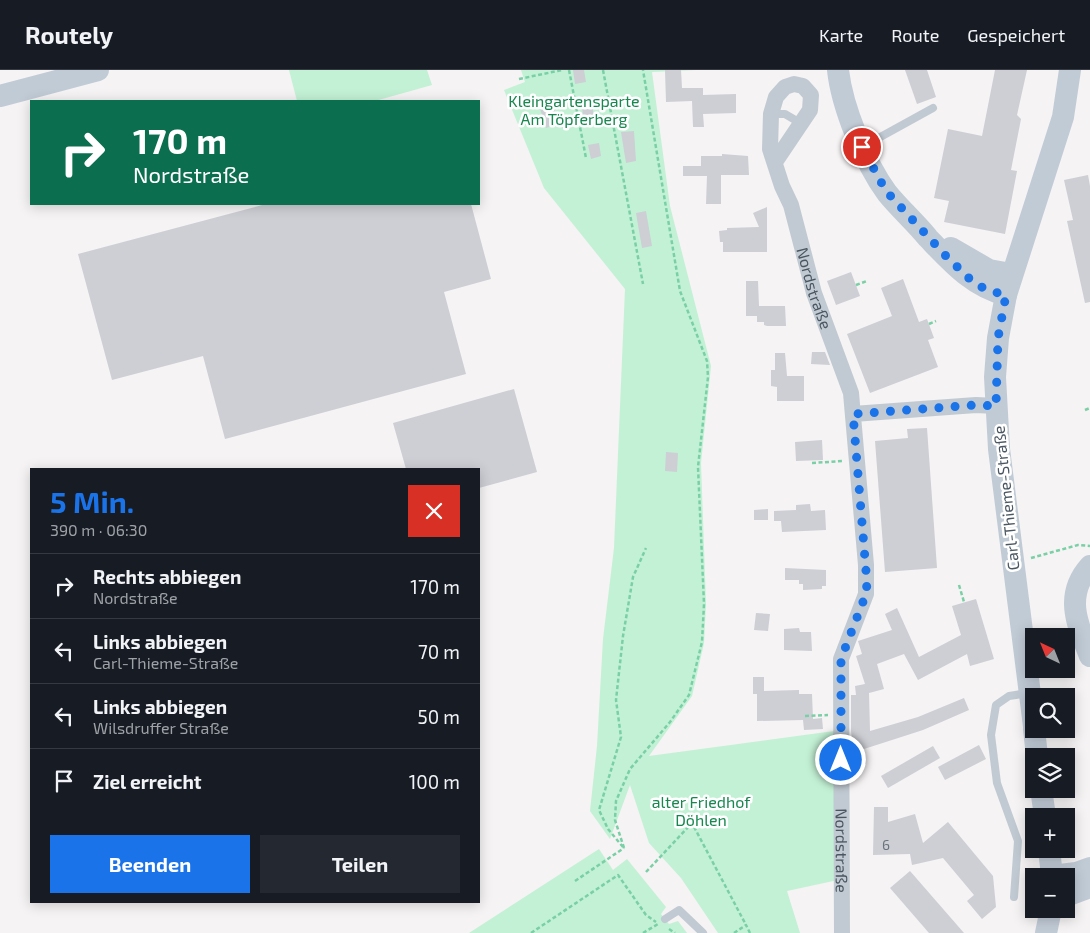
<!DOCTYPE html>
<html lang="de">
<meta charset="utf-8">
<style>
:root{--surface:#171b24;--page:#242831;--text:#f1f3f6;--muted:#9ea1a6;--line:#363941;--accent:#1a73e8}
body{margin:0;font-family:"Exo 2",sans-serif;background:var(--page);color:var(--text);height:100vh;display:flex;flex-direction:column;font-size:19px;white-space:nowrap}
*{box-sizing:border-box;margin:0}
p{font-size:16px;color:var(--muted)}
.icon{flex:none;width:28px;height:28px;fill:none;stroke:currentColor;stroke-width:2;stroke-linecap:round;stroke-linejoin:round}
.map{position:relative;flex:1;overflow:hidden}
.panel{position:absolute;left:30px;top:398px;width:450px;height:435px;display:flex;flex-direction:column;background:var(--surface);border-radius:0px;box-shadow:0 2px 12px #0003}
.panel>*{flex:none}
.top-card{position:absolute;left:30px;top:30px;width:450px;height:105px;border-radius:0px;box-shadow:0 2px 12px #0003;background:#0b6e4f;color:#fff;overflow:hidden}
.needle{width:32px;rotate:317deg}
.buttons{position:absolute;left:1025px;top:558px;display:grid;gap:10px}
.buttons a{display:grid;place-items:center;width:50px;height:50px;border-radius:0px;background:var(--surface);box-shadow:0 2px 12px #0003;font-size:25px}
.pin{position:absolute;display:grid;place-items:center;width:42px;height:42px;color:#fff;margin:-21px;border:2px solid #fff;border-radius:50%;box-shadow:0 1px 5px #0007}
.me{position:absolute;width:55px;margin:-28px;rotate:0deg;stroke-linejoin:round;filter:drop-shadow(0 0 4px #0008)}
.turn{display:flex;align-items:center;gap:18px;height:105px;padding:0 20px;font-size:22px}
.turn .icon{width:65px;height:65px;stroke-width:2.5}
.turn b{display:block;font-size:35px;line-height:42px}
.round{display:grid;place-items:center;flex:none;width:52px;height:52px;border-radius:0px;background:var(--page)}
.headline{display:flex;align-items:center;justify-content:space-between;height:85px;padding:0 20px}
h1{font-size:30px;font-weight:700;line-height:38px;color:var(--accent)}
.primary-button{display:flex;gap:10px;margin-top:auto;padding:10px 20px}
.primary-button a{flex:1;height:58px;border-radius:0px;background:var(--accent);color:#fff;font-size:20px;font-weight:700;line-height:58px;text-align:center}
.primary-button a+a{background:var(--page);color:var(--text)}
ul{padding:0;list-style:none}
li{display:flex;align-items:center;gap:15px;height:65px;padding:0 20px;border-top:1px solid var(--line)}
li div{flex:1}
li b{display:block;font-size:19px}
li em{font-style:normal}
header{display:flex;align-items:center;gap:30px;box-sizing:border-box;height:70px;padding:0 25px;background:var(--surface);border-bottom:1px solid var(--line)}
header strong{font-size:24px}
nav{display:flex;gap:28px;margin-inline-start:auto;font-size:18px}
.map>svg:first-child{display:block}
</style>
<header>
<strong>Routely</strong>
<nav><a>Karte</a><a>Route</a><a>Gespeichert</a></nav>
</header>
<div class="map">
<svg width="1090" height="863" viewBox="0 0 1090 863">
<rect width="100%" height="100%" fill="#f5f3f3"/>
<g fill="#c3f1d5">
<path d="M289 0H427L432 15 375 31H297Z"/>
<path d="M521 0H696L652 2 670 136 711 296 701 393 706 534 704 573 692 626 649 686 834 661 838 810 787 821 800 863H718L681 808 649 773 630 715 610 769 590 741 597 676 603 569 614 478 625 219 544 118 504 20 525 12Z"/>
<path d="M599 779 613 800 627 789 666 837 661 844 669 854 678 851 687 863H469Z"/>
</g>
<g fill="#cdcfd5">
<path d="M573 0H584L586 12 575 14Z"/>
<path d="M665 0H681L682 18H703V25L736 24V43L703 44 704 57H693L692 31 666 32Z"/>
<path d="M905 0H927L936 27 917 34Z"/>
<path d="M995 0H1027L1017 45 1021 49 1011 100 1017 101 1005 164 944 152 949 131 934 128 948 59 982 66Z"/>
<path d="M551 28 559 54 546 58 538 32Z"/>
<path d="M592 36 595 50 584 52 582 38Z"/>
<path d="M634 61 636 91 626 93 621 62Z"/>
<path d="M599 73 601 86 591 89 588 75Z"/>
<path d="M722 84 748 86 749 105H721V134H706L707 106H683V96H701V86H722Z"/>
<path d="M1088 105 1090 116V232L1085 233 1067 151 1073 150 1064 110Z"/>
<path d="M266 134H471L491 209 444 222 466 304 225 369 203 286 112 310 78 184Z"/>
<path d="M767 137V182H723V172H720L719 161 727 160V158L759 157 753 143Z"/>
<path d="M646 141 652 176 642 178 636 143Z"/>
<path d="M851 202 860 226 836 235 827 211Z"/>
<path d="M903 209 919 252 927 249 934 268 928 270 938 297 870 323 847 264 892 246 881 218Z"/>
<path d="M746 211H758L759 236H785L786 256H767L764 255V252H757V246H746Z"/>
<path d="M812 282H825L830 295 811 294Z"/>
<path d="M775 283H785L787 306H804V331H777V317L771 316V300H775Z"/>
<path d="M514 319 537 402 479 418V399H406L393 353Z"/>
<path d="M927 358 937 498 885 502 875 371 908 368 907 359Z"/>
<path d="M822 370 823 390 796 391 795 372Z"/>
<path d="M666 382 678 383 677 402 665 401Z"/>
<path d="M810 434 811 441 825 440 826 460 782 462 781 451H774V441L796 440V435Z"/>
<path d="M768 439V450H754V440Z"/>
<path d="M785 498 826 500V516H822V519L803 520V514H799V510H785Z"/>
<path d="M976 529 994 589 970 596 967 584 918 610 904 584 877 594 884 619 869 623 870 661 918 647 964 628 969 640 923 660 864 679 866 694 855 695 851 661V625H856L855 616 865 614 856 586 862 584 858 571 892 560 885 544 897 538 919 587 961 565 952 536Z"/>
<path d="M756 543 770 544 768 561 754 560Z"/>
<path d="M799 558 800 562H811L812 581 784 580V559Z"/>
<path d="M753 607H764V621L799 620V624H812L813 649 822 648 823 659 804 660 803 650 757 651V624H753Z"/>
<path d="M979 675 986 689 945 710 938 697Z"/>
<path d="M933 676 940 688 888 718 881 706Z"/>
<path d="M874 737H888V752L915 744 923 773 948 752 993 806 996 837 982 849 967 831 974 825 943 788 912 795 910 784 873 785Z"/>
<path d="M910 801 964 863H929L890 818Z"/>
</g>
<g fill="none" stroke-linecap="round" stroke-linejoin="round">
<g stroke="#7ad0a6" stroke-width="2.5" stroke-dasharray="4 2.5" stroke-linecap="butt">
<path d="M569 0 586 88"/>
<path d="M603 0 643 214"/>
<path d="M519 9 562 0"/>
<path d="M856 215 867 211"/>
<path d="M929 254 936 251"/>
<path d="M1085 340 1090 338"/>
<path d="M812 393 843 391"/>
<path d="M1031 488 1078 475 1090 476"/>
<path d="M959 515 964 532"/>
<path d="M805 646 828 645"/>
<path d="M623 777 608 759 599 740 621 667 616 630 623 566 633 507 646 478"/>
<path d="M624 778 615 750 616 731 630 699 670 652 689 625 702 572 704 534 698 397 708 307 707 291 680 221 643 0"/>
<path d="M646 802 692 753 746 855"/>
<path d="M575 811 624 778"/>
<path d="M669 859 675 863"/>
<path d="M531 863 618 805 646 845 656 852"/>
<path d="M643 863 658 854"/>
<path d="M734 863 746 855 750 863"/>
</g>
<g stroke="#c1cad2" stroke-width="8">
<path d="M769 44H785L802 54"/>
<path d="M864 76 933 38"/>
<path d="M1014 827 1018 771 997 713 991 665 996 635 1009 626 1028 623"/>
<path d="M665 849 679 840 703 863"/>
</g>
<g stroke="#c1cad2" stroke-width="16">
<path id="s1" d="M775 92 810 40 811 25 803 16 794 14 785 17 776 27 771 44 770 79 782 116 791 135 814 223 851 323 866 495V524L841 589 842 863"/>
<path d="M853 344 976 335 996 336"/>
</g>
<g stroke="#c1cbd6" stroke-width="22">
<path d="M838 0C842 37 865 93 887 123 900 139 915 152 928 168 952 193 972 216 1006 225"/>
<path d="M0 26 98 0"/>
<path d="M951 178 989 200 1011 204"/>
<path d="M1090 496C1064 525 1077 554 1090 586"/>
<path d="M1034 656 999 379 995 307 998 268 1006 225 1063 47 1070 0"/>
<path d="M1034 659 1037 686"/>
<path d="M1041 719 1045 746"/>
<path d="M1049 779 1052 806"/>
<path d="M1052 806 1076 803 1090 798"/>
<path d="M1066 826 1090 817"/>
<path d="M1046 863 1051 839"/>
</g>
</g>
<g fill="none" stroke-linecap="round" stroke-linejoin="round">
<path stroke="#1a73e8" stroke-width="9" stroke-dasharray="0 16.2" d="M841 690V589L866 524 867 513 853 344 976 335 996 336 998 268 1006 225 987 220 973 212 946 186 886 121 862 77"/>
</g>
<g text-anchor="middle" stroke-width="5" stroke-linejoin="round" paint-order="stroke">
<g font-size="14" fill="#6b747e">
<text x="886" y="780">6</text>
</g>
<g font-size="16" fill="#17864f" stroke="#fff">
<text x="574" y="37">Kleingartensparte<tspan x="574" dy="18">Am Töpferberg</tspan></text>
<text x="701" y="738">alter Friedhof<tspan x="701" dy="18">Döhlen</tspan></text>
</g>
<g font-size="16" fill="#4a5661" stroke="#fff">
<text dy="6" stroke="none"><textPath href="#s1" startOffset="321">Nordstraße</textPath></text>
<text transform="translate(1006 428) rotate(-96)" y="6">Carl-Thieme-Straße</text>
<text dy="6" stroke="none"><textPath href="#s1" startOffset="895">Nordstraße</textPath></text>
</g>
</g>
</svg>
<div class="buttons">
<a><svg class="needle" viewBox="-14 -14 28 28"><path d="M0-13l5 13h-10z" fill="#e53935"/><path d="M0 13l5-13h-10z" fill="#9ea1a6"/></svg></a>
<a><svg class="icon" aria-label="search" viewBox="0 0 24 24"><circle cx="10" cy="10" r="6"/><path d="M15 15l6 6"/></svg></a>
<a><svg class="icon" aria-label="layers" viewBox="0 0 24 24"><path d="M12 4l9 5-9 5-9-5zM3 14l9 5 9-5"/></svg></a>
<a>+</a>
<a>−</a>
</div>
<div class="pin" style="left:862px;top:77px;background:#d93025"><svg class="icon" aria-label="arrive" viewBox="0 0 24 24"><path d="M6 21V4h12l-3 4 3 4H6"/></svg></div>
<svg class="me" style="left:841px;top:690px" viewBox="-20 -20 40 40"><circle r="17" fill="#1a73e8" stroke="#fff" stroke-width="3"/><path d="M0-11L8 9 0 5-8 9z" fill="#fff"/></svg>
<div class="top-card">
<div class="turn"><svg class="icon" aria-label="right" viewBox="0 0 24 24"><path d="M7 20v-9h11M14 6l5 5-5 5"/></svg><div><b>170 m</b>Nordstraße</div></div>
</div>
<section class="panel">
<div class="headline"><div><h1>5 Min.</h1><p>390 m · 06:30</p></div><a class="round" style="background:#d93025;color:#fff"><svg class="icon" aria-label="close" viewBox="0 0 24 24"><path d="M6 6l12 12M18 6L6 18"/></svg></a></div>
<ul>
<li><svg class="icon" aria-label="right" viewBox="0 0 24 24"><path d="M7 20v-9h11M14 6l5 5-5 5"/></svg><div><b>Rechts abbiegen</b><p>Nordstraße</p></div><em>170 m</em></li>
<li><svg class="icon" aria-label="left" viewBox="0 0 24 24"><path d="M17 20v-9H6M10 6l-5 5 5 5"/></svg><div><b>Links abbiegen</b><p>Carl-Thieme-Straße</p></div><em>70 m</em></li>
<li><svg class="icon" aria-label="left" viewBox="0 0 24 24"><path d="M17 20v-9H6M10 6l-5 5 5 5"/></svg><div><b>Links abbiegen</b><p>Wilsdruffer Straße</p></div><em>50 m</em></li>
<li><svg class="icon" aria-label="arrive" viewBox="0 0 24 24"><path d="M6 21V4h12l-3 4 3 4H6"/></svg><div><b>Ziel erreicht</b></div><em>100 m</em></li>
</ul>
<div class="primary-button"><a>Beenden</a><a>Teilen</a></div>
</section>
</div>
